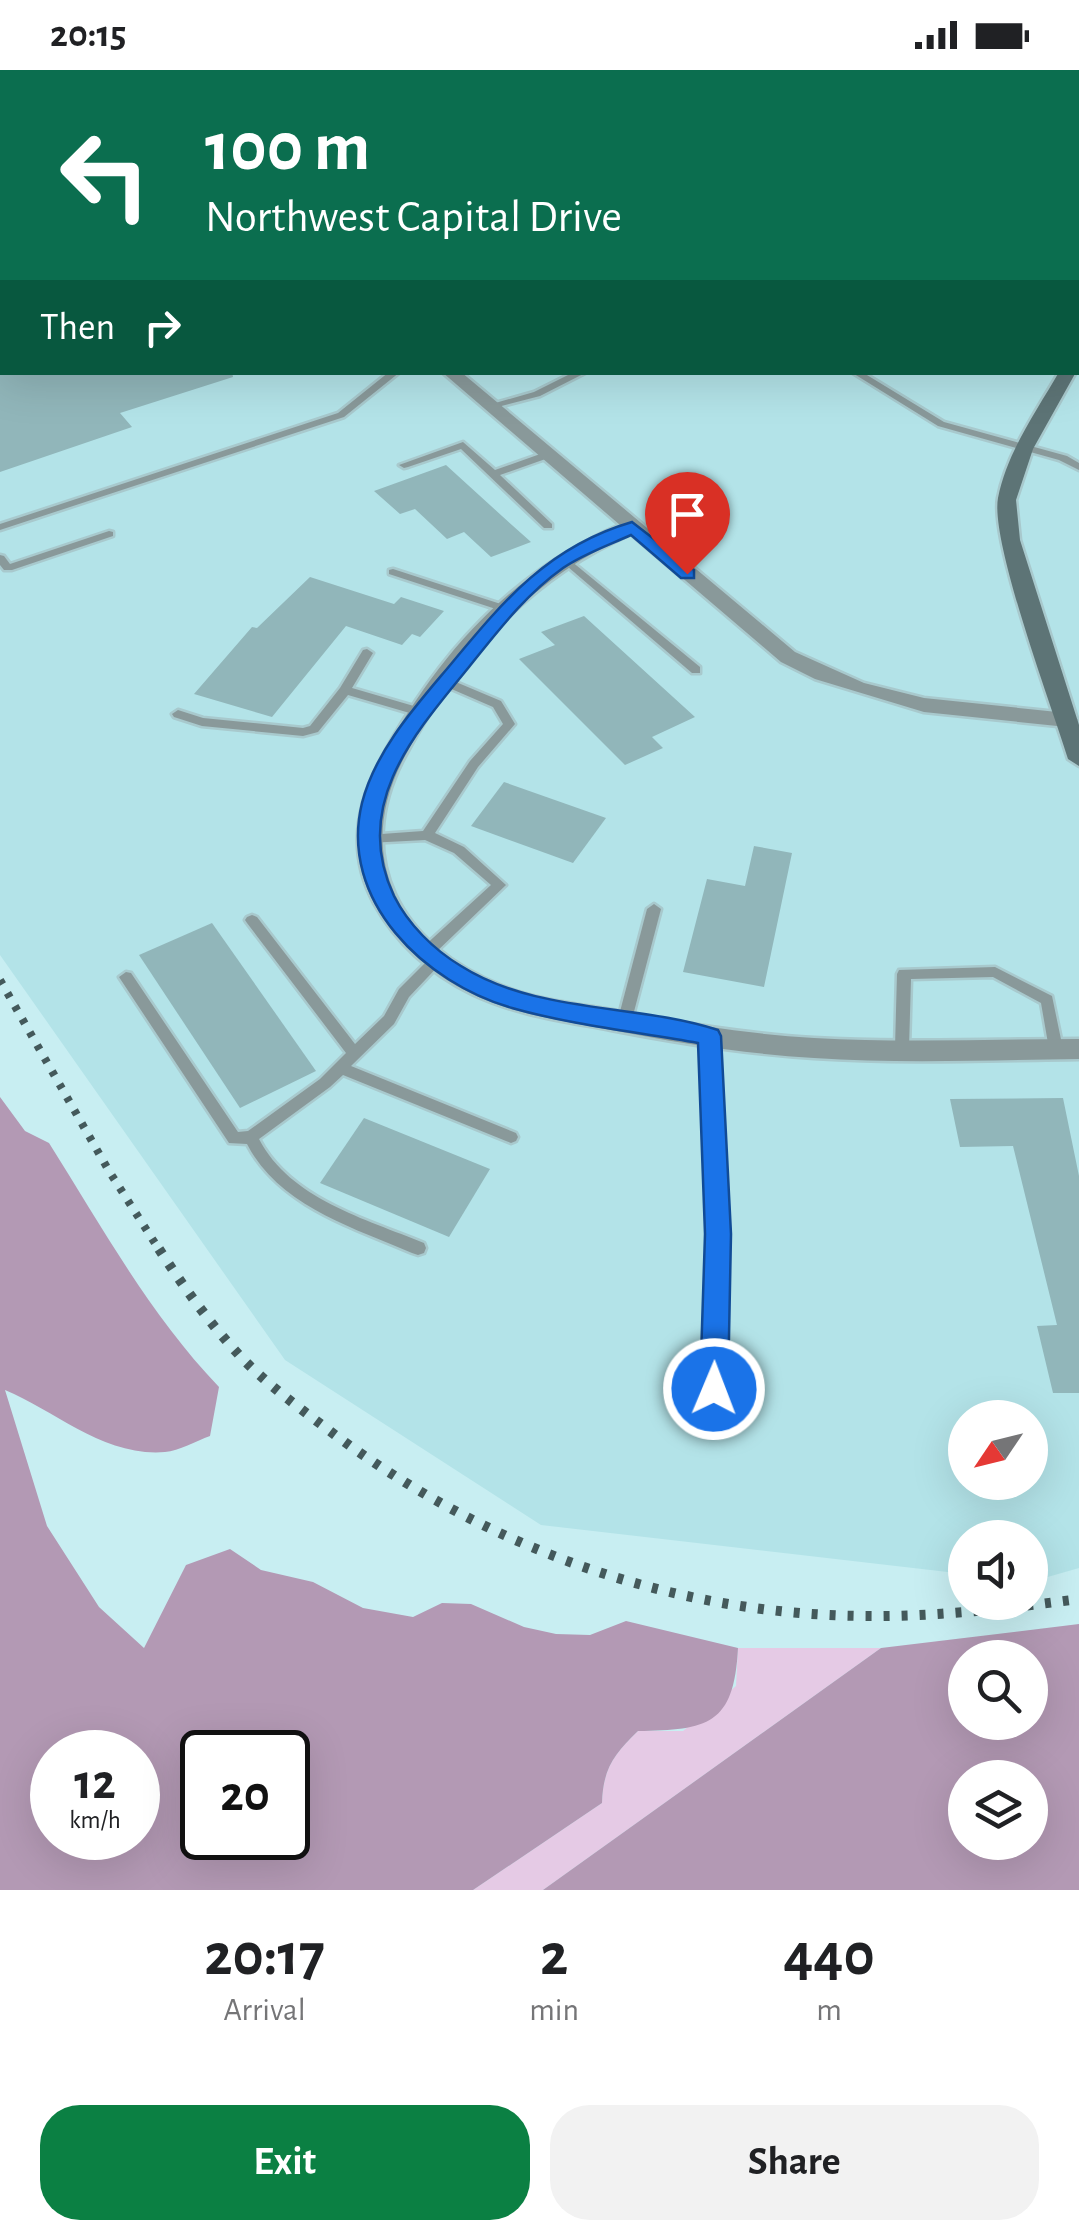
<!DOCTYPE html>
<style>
:root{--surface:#fff;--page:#f2f2f2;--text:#202124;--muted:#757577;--accent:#0b8043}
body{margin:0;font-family:"Alegreya Sans",sans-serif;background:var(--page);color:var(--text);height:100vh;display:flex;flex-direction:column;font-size:38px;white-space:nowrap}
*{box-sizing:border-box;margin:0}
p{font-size:32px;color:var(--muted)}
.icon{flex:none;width:55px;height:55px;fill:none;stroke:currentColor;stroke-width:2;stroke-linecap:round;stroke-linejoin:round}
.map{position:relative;height:1820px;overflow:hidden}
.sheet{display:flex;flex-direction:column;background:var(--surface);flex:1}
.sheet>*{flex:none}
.hud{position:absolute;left:0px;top:0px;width:1080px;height:305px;box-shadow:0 10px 40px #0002;background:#0b6e4f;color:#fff;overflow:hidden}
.needle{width:65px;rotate:235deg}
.buttons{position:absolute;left:948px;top:1330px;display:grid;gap:20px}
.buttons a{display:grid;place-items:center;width:100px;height:100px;border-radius:50%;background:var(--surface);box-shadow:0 10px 40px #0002;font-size:50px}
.speed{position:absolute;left:30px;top:1660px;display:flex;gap:20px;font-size:50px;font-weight:700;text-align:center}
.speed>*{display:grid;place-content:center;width:130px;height:130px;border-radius:50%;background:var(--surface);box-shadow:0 10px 40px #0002;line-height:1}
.speed small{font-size:25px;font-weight:400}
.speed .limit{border:5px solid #111;border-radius:15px;background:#fff;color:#111}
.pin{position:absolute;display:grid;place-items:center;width:85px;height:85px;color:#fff;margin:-102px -42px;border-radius:50% 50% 50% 0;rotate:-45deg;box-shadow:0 0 10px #0007}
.pin .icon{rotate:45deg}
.me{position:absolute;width:110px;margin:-55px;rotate:1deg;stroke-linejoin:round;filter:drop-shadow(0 0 8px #0008)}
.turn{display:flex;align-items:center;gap:35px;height:210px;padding:0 40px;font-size:45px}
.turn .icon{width:130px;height:130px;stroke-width:2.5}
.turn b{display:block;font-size:70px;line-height:85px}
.then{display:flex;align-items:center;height:95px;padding:0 40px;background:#0003;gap:20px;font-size:38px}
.eta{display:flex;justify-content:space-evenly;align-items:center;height:170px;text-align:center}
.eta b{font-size:60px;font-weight:700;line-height:70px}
.button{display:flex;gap:20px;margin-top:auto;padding:20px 40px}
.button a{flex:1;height:115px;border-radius:40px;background:var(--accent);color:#fff;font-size:40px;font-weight:700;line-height:115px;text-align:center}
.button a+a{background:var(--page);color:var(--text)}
.status{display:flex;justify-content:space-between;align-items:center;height:70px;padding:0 50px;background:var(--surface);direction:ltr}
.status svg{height:28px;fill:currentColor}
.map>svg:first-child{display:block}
</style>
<div class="status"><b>20:15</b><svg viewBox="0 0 49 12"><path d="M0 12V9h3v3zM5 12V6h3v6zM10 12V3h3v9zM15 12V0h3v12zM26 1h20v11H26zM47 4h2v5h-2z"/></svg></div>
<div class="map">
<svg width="1079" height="1820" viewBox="0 0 1079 1820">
<rect width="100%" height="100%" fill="#c8eef2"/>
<path fill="#b3e3e8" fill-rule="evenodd" d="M0 0 56 2H2V302H1078V2H139L1079 0V1498L1030 1512V1468H965V1504L541 1455 285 1290 0 885ZM965 1348H1030V1412H965Z"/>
<path fill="#e5cae5" d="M738 1578H881L543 1820H473L602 1733C603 1699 614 1684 638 1661H683L736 1616Z"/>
<g fill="#b399b4" fill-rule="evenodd">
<path d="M0 1027 25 1061 49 1073C102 1157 150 1245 219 1317L210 1366C196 1371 179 1381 165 1382 104 1387 56 1341 5 1320L47 1456 99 1537 144 1578 186 1495 230 1479 261 1500 313 1512 363 1538 413 1547 442 1533 471 1534 524 1557 556 1564 590 1565 626 1551 738 1578C734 1655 708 1660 638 1661 614 1684 603 1699 602 1733L473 1820H0ZM52 1682H138V1768H52ZM202 1682H288V1768H202Z"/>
<path d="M1079 1554V1820H543L881 1578ZM965 1588H1030V1652H965ZM965 1708H1030V1772H965Z"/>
</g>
<g fill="#91b6ba">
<path d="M0 302H232L233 307 120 343 132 357 0 402Z"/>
<path d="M446 395 502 446 531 472 491 487 464 462 447 469 415 439 400 444 374 421Z"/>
<path d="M310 507 394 534 401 527 444 541 420 567 412 564 402 575 346 556 272 647 194 624 252 557 257 558Z"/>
<path d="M584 546 695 647 652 667 663 678 625 695 519 589 555 575 541 562Z"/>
<path d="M504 712 606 748 573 793 471 756Z"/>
<path d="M754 776 792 783 764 917 683 902 707 809 745 816Z"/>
<path d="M212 853 316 1001 240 1038 139 885Z"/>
<path d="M1063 1028 1079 1106V1323H1053L1037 1256 1057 1255 1013 1076 960 1077 950 1029Z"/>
<path d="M364 1048 490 1099 449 1167 320 1113Z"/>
</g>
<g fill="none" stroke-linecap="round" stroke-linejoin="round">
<defs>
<g id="lane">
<path d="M406 0H416L418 2H409Z"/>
<path d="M658 0H668L670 2H661Z"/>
<rect x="1078" y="17" width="1" height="5"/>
<path d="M1078 232 1079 233V239L1078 238Z"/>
<path d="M2 277V283L0 284V278Z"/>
<path d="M389 302H400L344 347 0 460V454L338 343Z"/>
<path d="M574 302H587L540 326 490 339 485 336 534 322Z"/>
<path d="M851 302H862L944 352 1067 386 1079 393V400L1059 390 938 356Z"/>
<path d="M463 372 495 400 543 383H551V387L500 405 552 454V458H544L461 379 408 397 404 398 399 395Z"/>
<path d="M109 461 113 462V466L12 500H4L0 495V485L4 486 10 494Z"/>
<path d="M565 486 700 597V603H692L561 491V487Z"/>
<path d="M393 499 510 537 512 539 506 542 502 541 389 504V500Z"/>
<path d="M367 579 373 583 352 618 424 639 426 642 424 645 420 646 348 625 318 662 303 666 202 656 174 647 172 644 178 640 203 648 303 658 310 656 340 618 363 580Z"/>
<path d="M444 607 501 631 515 654 478 697 435 763 464 777 506 815 432 886H422L420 882 422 878 491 815 454 783 425 770 368 773 362 769 368 765 423 761 470 691 503 654 493 637 440 614 438 611Z"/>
<path d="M654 834 661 839 631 953 629 957H619L617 953 647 839Z"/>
<path d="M252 845 257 847 355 974 384 946 399 919 432 886 437 885 444 890 409 927 394 954 351 996 516 1063 518 1067 516 1071 511 1073 506 1071 343 1005 330 1017 259 1069C290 1129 366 1149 424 1173L426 1178 424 1183 418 1185 412 1183C352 1157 279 1136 247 1074L229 1073 119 907 126 902 131 903 238 1062 248 1061 320 1009 346 983 247 853 245 850 247 847Z"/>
<path d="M995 897 1052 926 1063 979 1061 983H1051L1049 979 1041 933 993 907 911 909 909 978 907 982H897L895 978 897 904 899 900Z"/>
<path d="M710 962 715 963 717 967 726 1164 722 1319 720 1324 714 1327 708 1324 706 1319 710 1164 703 967 705 963Z"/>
</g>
<g id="street">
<path d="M30 0H45L47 2H32Z"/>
<path d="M442 302H461L795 582 864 613 924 628 1067 643 1078 650 1067 657 924 642 815 609 781 592 631 464C530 508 455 591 404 688 351 788 401 876 502 916 537 930 575 934 612 940 679 953 746 964 814 968 902 973 991 969 1079 969V989C991 990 902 994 814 988 746 984 678 973 611 960 564 951 516 945 472 924 431 904 396 873 374 833 348 785 356 735 381 689 437 585 511 502 620 455Z"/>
</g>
<g id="secondary">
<path d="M884 0H902L904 2H886Z"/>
<rect x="1078" y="94" width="1" height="9"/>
<path d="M1059 302H1076L1033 379 1016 430 1020 470 1079 655V696L1068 689C1052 637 990 472 998 428 1007 382 1036 342 1059 302Z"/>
</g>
</defs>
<use href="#lane" stroke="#a8c9cd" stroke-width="5"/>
<use href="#street" stroke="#a8c9cd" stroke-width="5"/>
<use href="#secondary" stroke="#a8c9cd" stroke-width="5"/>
<use href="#lane" fill="#89999a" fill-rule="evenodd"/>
<use href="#street" fill="#89999a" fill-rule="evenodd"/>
<use href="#secondary" fill="#5d7476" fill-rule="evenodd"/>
<path stroke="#44595b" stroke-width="8" stroke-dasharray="5 10" stroke-linecap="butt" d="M0 910 109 1101 160 1181"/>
<path stroke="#44595b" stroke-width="10" stroke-dasharray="6 12" stroke-linecap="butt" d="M159 1179C183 1216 210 1254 241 1287 265 1312 294 1334 322 1355 480 1477 675 1547 876 1546 944 1546 1011 1538 1079 1529"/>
</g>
<path fill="#1a73e8" stroke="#114b97" stroke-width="2.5" d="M632 452 694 500V508H681L631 465C609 475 583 484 563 498 525 525 498 561 469 597 414 664 351 735 394 826 408 854 434 880 461 896 537 944 635 933 718 960L721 966 731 1164 728 1319 723 1328 714 1332 704 1328 700 1319 705 1164 698 973C637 962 572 955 512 938 425 913 338 831 362 733 375 682 413 639 446 600 501 534 546 477 632 452Z"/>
</svg>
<div class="buttons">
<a><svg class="needle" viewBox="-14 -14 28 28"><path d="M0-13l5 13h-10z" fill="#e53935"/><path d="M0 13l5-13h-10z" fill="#757577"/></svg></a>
<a><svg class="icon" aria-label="sound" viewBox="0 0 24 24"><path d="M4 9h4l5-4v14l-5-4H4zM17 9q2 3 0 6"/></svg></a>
<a><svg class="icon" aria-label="search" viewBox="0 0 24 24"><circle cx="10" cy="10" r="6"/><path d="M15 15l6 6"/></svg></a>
<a><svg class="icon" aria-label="layers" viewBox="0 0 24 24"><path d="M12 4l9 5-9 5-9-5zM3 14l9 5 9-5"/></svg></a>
</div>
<div class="speed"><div>12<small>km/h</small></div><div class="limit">20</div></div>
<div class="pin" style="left:687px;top:504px;background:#d93025"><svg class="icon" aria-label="arrive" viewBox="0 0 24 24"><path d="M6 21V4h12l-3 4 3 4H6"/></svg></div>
<svg class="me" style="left:714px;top:1319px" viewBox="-20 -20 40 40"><circle r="17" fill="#1a73e8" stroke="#fff" stroke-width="3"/><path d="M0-11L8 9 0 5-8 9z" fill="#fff"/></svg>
<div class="hud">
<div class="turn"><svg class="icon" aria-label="left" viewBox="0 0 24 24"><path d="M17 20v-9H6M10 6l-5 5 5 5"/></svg><div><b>100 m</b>Northwest Capital Drive</div></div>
<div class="then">Then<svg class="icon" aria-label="right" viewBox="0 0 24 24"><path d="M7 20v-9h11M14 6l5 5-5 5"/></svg></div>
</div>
</div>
<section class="sheet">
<div class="eta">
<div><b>20:17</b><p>Arrival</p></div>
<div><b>2</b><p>min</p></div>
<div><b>440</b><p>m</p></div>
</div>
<div class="button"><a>Exit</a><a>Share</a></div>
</section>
